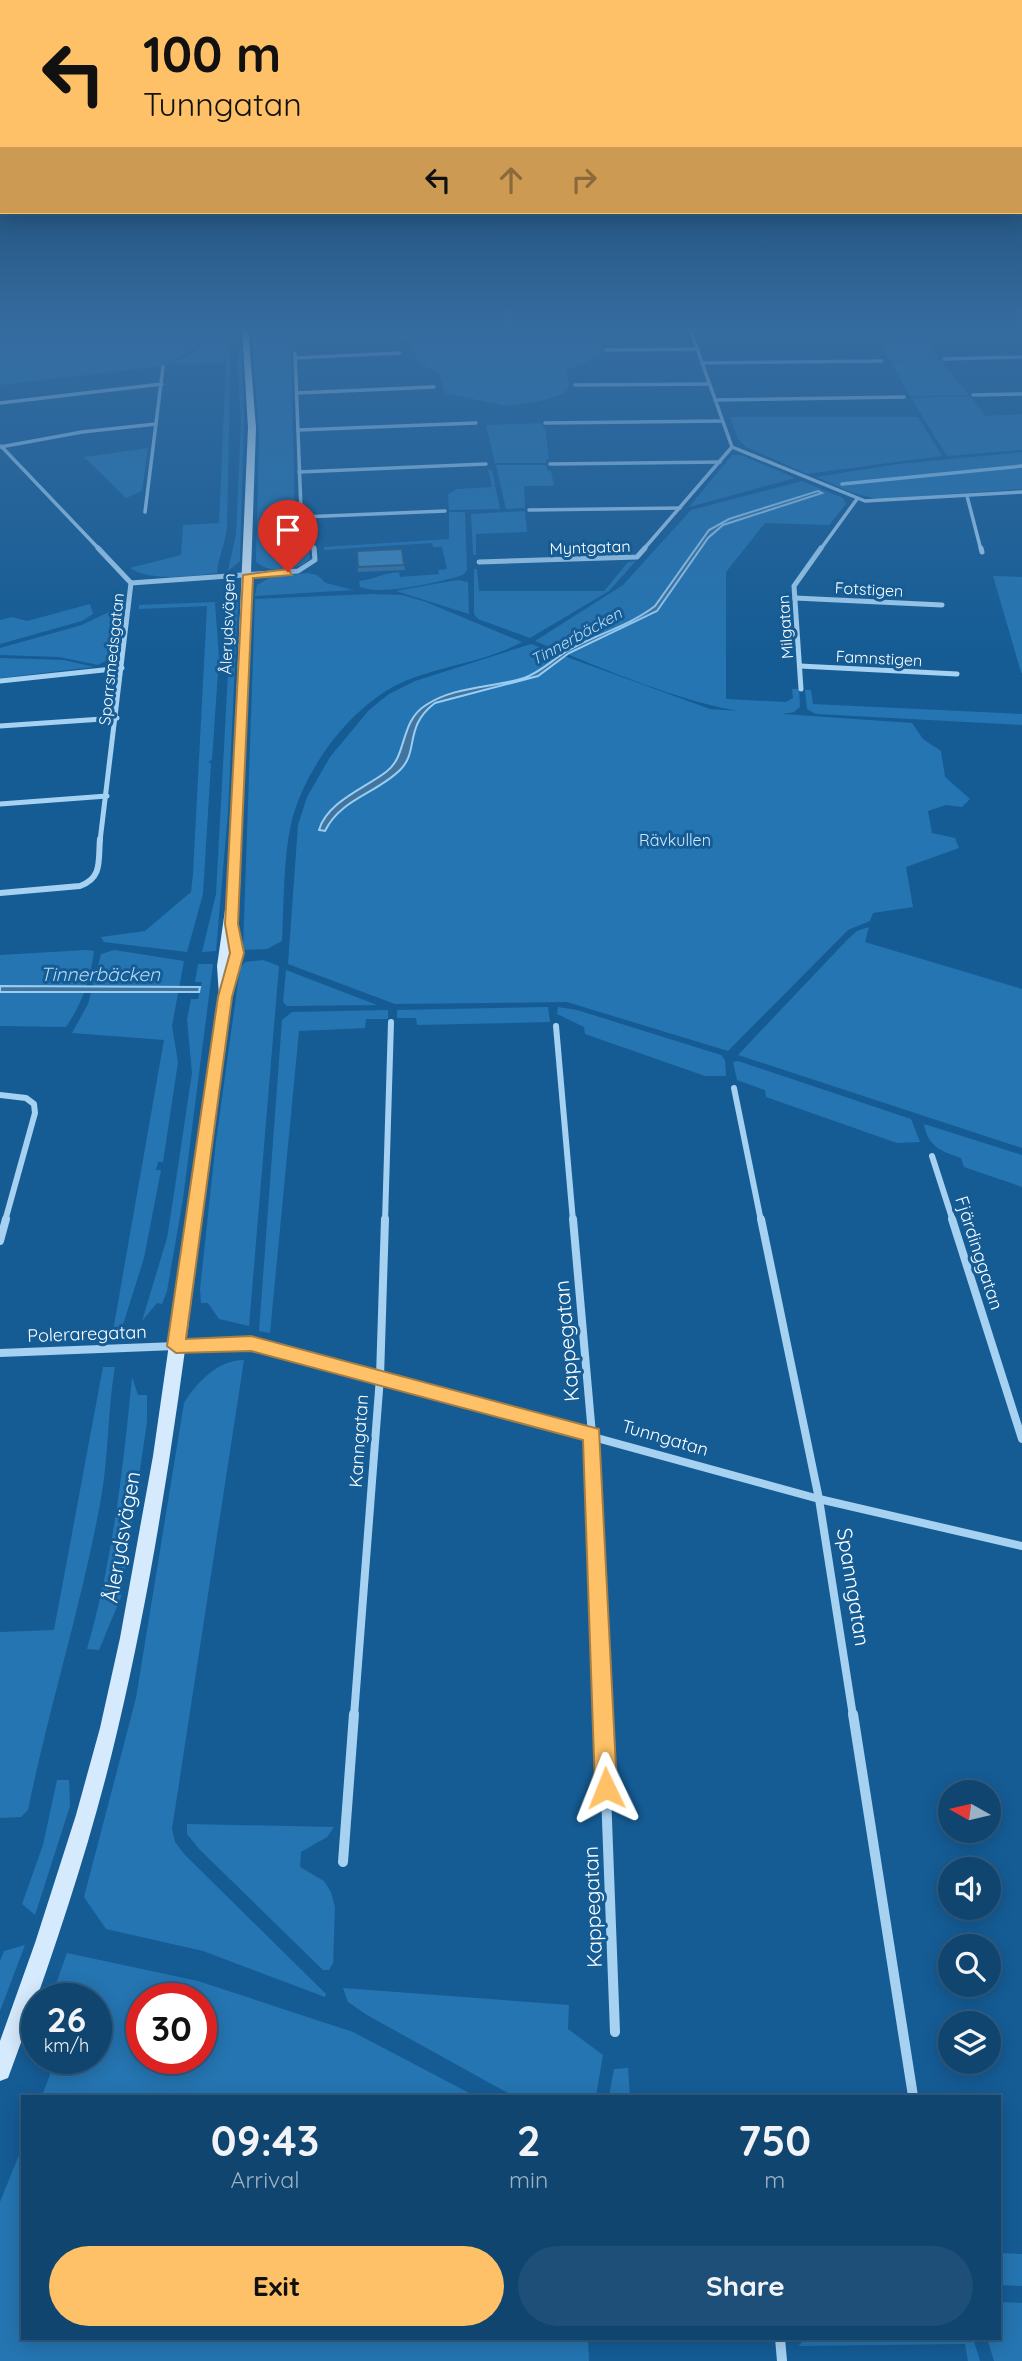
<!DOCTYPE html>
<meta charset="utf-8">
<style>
:root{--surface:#104570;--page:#1e4f78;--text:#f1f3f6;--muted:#9cb1c3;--line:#305d83;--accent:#ffc167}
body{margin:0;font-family:Quicksand,sans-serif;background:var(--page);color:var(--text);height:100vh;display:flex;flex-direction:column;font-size:26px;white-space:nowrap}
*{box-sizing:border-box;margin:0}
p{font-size:23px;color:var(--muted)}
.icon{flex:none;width:38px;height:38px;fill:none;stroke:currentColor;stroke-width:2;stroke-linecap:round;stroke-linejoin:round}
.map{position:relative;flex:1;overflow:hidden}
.sheet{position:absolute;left:21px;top:2095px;width:980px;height:245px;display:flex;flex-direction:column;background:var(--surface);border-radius:0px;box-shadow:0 4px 18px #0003,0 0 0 2px var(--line)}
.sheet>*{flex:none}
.hud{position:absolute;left:0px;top:0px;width:1022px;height:214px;box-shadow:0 4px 18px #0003,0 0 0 2px var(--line);background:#ffc167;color:#111;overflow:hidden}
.needle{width:46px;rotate:278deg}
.controls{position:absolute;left:938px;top:1780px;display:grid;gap:14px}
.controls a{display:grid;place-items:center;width:63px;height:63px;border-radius:50%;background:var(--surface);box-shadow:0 4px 18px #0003,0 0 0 2px var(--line);font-size:35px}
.speed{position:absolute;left:21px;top:1983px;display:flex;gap:14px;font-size:35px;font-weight:700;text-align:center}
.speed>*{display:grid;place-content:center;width:91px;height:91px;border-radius:50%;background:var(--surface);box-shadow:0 4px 18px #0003,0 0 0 2px var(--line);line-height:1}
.speed small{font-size:18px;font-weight:400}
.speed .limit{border:10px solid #d22;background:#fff;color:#111}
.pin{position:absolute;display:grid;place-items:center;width:60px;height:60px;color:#fff;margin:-72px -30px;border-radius:50% 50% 50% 0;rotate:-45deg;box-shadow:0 0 7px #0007}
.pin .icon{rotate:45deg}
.me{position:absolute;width:77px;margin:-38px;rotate:358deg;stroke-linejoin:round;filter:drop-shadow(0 0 5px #0008)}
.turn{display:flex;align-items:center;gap:24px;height:147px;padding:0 28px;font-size:32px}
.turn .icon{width:91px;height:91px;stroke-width:2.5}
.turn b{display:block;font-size:49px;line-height:60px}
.lanes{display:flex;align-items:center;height:66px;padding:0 28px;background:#0003;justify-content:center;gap:35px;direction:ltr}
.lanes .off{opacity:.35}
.eta{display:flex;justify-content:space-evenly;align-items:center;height:119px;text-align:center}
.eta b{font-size:42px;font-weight:700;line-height:49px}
.primary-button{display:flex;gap:14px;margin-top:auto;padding:14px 28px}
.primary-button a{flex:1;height:80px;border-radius:42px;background:var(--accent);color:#111;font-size:28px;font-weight:700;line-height:80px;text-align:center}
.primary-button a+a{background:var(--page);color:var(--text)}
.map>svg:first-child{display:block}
</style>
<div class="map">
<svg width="1022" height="2361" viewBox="0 0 1022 2361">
<rect width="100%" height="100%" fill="#155c95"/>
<g fill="#2575b2" fill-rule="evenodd">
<path d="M78 326H213C203 345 183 357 163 366L0 385V338Z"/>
<path d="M217 326H230L231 331 227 527C225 546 218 557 217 573 191 576 151 582 130 568L181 555 183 525 219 523 226 363 167 365 193 354Z"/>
<path d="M251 326 306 328 307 332 291 353 295 516 306 539 310 558C298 572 270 574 256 562L259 437Z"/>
<path d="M877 326H913L939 359 889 360Z"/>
<path d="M599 334 601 356 567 370 568 389 563 394 540 401 506 406 445 393 439 374 418 362 410 344 400 336Z"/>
<path d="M237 349H241L244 415 240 561 228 571 236 534 241 423Z"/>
<path d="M940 360 969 395 910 396 890 361Z"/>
<path d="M970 396 986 416 1022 414V450L947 456 911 398Z"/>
<path d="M730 417H918L942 456 807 474 746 447 738 439Z"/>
<path d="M541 423 545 428 549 459H546V463H495L486 425Z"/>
<path d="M148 448 142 491 126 498 84 457Z"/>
<path d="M1022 452V489L878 499 853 493 816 477 898 464Z"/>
<path d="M732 455H741L795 478 689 507Z"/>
<path d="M496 465H546L548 471H551L554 486H524L525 508 506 509Z"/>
<path d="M488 470H492L500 509 449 510 448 494 457 489 492 487Z"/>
<path d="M802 481 843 498 846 504 829 525 765 523 726 572V699L786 702 793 698 792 689H799L800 707 794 712C732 727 595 665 535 641L623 585 691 510Z"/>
<path d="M525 511 527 532 476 534V555H473L471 514Z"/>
<path d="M449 512H465L467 570 463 575C440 582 381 596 360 587L359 581C373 580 382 573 399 572L400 577 439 574 438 570 447 569 442 547H433L432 543 324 550V547L449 539Z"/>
<path d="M636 561 609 591 530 638 478 619 474 614V569H477L479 591H604L628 562Z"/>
<path d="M307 573 317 575 326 583 353 590 255 596 257 585 271 577Z"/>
<path d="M993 576 1022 577V674L1021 672Z"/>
<path d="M457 580 468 582 469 614 396 591Z"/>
<path d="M372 594 402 595 426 602 522 642C486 662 443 665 405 681 353 703 304 768 291 824 283 861 284 903 282 941L267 949 243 950 255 599Z"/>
<path d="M238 601 228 812 216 951 202 952 216 894 229 655 226 606Z"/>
<path d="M215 602 219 658 212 759 208 763H211L203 894 187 952 104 942 101 937 145 931 191 892 193 874 207 606 139 609V605Z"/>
<path d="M90 604 93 614 82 621 0 644V620L12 617 27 621Z"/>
<path d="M119 607 113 657 98 665 59 657 0 655V648L82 625Z"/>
<path d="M531 644 710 709 912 723 923 739 941 751 945 777 970 799 962 807 946 805 928 811 932 833 955 838 959 848 906 867 913 907 873 913 870 921 848 930 728 1051 567 1002 395 1004 288 964 298 825 307 797 330 757 369 710 389 694 415 681Z"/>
<path d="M0 658 64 660 94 667 0 678Z"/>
<path d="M805 690H811L813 704 1022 714V725L816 714 807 709Z"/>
<path d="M869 927 865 942 1022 989V1148L738 1055 847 940 857 931Z"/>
<path d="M86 950 94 951C90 981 82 1003 66 1027L0 1026V955Z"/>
<path d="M114 950 184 961 172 1026 178 1062 163 1162H158L156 1170H161L144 1258 121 1331H113L164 1040 72 1033 88 1004 101 954Z"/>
<path d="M263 960 279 966 249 1326 219 1319 208 1303H201L200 1289 216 1141 240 968 245 962Z"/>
<path d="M198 964H213L183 1199 167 1291 162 1304 157 1303 142 1321 167 1238 173 1200 192 1073 187 1020 191 999H198L202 982H195Z"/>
<path d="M286 970 377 1005 287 1006 283 1002Z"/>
<path d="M548 1007 550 1022 417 1025 416 1018H397V1010Z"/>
<path d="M558 1007 577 1010 721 1055 725 1060 726 1076H705L585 1034 584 1027 557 1014Z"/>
<path d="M388 1010V1019H366L365 1028 299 1031 270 1333 259 1331 282 1020 292 1012Z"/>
<path d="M738 1061 911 1119 920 1142 897 1143 766 1097 765 1090 737 1080 733 1062Z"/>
<path d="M924 1124 1022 1155V1187L964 1167 961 1158C941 1151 928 1147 924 1124Z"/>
<path d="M244 1360 172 1829 175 1842 185 1855 326 1994 325 1997 203 1951 106 1929 84 1897 136 1698 184 1403C197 1382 218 1360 244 1360Z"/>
<path d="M103 1367H115C107 1412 109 1459 100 1504 81 1607 49 1707 28 1810L21 1817 0 1818V1632L54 1630Z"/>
<path d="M132 1377 138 1395H147V1422L121 1597 99 1650 87 1649C113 1559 123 1470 132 1377Z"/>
<path d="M57 1780H69L70 1806 35 1915 22 1904 43 1845Z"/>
<path d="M187 1824 334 1827 327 1837 301 1852 300 1867 324 1881 331 1892 335 1907 333 1963 329 1970H323L199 1849 187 1834Z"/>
<path d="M25 1945 0 2011V1961L4 1951Z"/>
<path d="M67 1953 198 1981 353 2032 475 2096H42L51 2072 46 2058H96V1998H51ZM142 1998H201V2058H142Z"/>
<path d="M343 1988 569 2005 568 2029 603 2055 596 2096H513L367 2015 348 2002Z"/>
<path d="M628 2068 630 2096H609L614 2069Z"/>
<path d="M23 2145V2338H588L589 2361H0V2202Z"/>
<path d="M999 2253 1022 2254V2286L999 2285Z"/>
<path d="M999 2302 1022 2303V2361H994L987 2338H999Z"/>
<path d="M807 2338H973L980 2361H968L965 2344 798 2346Z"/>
</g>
<g fill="#43749d" stroke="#99cef4" stroke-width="2">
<path d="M818 491 822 493 723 525 708 538 657 611 569 653 538 676 435 703C404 726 419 750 401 769 378 793 340 799 325 831L319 830C327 802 365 788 386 772 408 756 399 722 426 705 455 686 491 688 524 678 541 672 553 659 569 650 597 634 629 626 655 606L709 530 729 519Z"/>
<path d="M0 986 200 987 199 992H0Z"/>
</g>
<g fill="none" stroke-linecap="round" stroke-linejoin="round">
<path stroke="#99cef4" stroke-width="3.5" d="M842 484 1022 466"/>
<g stroke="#a6d1f1" stroke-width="3.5">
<path d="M689 326 732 447"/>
<path d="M606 350 698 349"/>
<path d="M295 353 301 510 314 550"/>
<path d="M295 358 400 353"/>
<path d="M944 359 1022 357"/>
<path d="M702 363 882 361"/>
<path d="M575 385 709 384"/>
<path d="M297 393 434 387"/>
<path d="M973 395 1022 394"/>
<path d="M715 400 904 397"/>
<path d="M0 403 162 384"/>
<path d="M545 423 722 421"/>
<path d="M298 430 476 423"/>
<path d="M1 446 100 550"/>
<path d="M0 447 82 432 156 424"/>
<path d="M732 447 865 501 1022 492"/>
<path d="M550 464 720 462"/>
<path d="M299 472 486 464"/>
<path d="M967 496 981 550"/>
<path d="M529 510 680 508"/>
<path d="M145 512 163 367"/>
<path d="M302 517 445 511"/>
<path d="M643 550 732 447"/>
<path d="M820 550 857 499"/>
</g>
<g stroke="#a6d1f1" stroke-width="5">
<path d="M98 548 131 583 100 841"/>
<path d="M981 548 982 552"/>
<path d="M479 562 637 557 645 548"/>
<path d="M131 583 298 571 315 560 314 548"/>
<path d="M795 598 942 605"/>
<path d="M800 666 957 674"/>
<path d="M0 681 122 668"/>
<path d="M801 689 794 586 821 548"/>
<path d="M0 726 117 718"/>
<path d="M0 804 107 796"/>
</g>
<g stroke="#a6d1f1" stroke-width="6">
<path d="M0 893 80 886C103 878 98 860 100 839"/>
<path d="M556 1026 573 1221"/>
<path d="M734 1088 761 1221"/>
<path d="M0 1095 26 1098 34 1104 35 1113 5 1221"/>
<path d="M932 1156 953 1221"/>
<path d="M385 1221 391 1022"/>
</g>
<g stroke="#a6d1f1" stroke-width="8">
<path d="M573 1219 592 1434 603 1716"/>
<path d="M761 1219 819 1499 853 1716"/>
<path d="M952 1219 1022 1439"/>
<path d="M0 1241 6 1219"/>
<path d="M0 1353 251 1343 819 1499 1022 1546"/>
<path d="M354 1716 380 1377 385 1219"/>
</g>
<g stroke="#a6d1f1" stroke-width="10">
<path d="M603 1714 615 2032"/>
<path d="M853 1714 913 2096"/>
<path d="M343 1862 354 1714"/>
<path d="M780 2338 782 2361"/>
</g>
<g fill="#d5eafc" fill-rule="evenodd">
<path d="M0 326H21L0 330Z"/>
<path d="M242 326H248L256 428 240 889C239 898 234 914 236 921 243 951 241 967 231 997 197 1241 175 1488 118 1728 91 1844 52 1958 11 2070L8 2078 0 2081V2041L35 1943 76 1815 100 1728 120 1638 153 1456 219 996 217 966 228 889 248 428Z"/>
</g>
</g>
<path fill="#3573a3" d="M402 549 405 570 358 572 357 551Z"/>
<path fill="#3e86bd" stroke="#2b5e84" stroke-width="2" d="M402 549 404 565 358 567 357 551Z"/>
<linearGradient id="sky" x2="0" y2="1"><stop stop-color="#0c3352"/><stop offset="0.5" stop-color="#356ca0"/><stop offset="1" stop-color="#356ca0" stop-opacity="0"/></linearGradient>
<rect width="1022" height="656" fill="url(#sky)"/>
<path fill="#ffc167" stroke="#a67d43" stroke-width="2" d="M288 569 292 575 253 578 238 924 244 953 232 997 186 1339 251 1336 599 1429 617 1788 613 1795 606 1799 598 1795 595 1788 583 1440 251 1351 176 1353 167 1346 218 997 230 953 225 924 243 575Z"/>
<g text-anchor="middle" stroke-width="6" stroke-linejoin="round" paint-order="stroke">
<g font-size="16" fill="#fff" stroke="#155c95">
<text transform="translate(590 547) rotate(-2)" y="6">Myntgatan</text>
<text transform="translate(869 589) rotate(3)" y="6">Fotstigen</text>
<text transform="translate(227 624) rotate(-88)" y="6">Ålerydsvägen</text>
<text transform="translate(785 627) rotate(-94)" y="6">Milgatan</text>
<text transform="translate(879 658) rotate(3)" y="6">Famnstigen</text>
<text transform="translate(111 659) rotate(-84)" y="6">Sporrsmedsgatan</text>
</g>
<g font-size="16" font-style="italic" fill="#b3daf8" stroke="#155c95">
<text transform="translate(576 636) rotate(-29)" y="6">Tinnerbäcken</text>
</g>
<g font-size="16" fill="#cee8fc" stroke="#155c95">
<text x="675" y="846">Rävkullen</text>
</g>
<g font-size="18" fill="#fff" stroke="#155c95">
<text transform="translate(979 1253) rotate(72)" y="6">Fjärdinggatan</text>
<text transform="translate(87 1334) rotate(-2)" y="6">Poleraregatan</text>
<text transform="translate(665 1438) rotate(16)" y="6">Tunngatan</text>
<text transform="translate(359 1441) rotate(-86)" y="6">Kanngatan</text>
</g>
<g font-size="19" font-style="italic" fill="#b3daf8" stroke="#155c95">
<text x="100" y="981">Tinnerbäcken</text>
</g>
<g font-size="21" fill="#fff" stroke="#155c95">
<text transform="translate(567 1341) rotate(-95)" y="7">Kappegatan</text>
<text transform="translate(122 1537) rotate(-80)" y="7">Ålerydsvägen</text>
<text transform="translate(853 1587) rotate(81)" y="7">Spanngatan</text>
<text transform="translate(593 1907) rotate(-92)" y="7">Kappegatan</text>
</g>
</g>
</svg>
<div class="controls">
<a><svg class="needle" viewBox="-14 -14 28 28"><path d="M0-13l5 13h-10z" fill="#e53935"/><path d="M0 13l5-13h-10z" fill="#9cb1c3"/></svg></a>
<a><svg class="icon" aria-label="sound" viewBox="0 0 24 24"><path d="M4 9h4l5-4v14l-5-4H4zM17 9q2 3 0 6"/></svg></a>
<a><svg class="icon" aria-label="search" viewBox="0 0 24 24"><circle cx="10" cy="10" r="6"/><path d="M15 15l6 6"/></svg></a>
<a><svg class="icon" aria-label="layers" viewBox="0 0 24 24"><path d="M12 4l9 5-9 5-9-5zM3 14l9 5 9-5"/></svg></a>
</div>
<div class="speed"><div>26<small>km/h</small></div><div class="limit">30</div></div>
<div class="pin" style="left:288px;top:572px;background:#d93025"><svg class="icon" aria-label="arrive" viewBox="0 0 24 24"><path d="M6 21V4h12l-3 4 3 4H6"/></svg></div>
<svg class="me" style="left:606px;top:1788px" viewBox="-20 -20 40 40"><path d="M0-17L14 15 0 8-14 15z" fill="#ffc167" stroke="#fff" stroke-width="4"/></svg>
<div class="hud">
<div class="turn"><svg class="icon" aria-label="left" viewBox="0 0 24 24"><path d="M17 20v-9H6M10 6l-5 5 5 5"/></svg><div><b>100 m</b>Tunngatan</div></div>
<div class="lanes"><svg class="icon" aria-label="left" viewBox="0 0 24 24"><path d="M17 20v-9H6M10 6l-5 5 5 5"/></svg><svg class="icon off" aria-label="ahead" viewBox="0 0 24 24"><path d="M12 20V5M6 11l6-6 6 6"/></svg><svg class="icon off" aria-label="right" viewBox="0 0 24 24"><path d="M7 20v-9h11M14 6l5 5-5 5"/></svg></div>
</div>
<section class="sheet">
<div class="eta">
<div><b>09:43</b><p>Arrival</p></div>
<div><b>2</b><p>min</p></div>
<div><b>750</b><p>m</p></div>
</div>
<div class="primary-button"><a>Exit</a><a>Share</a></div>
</section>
</div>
